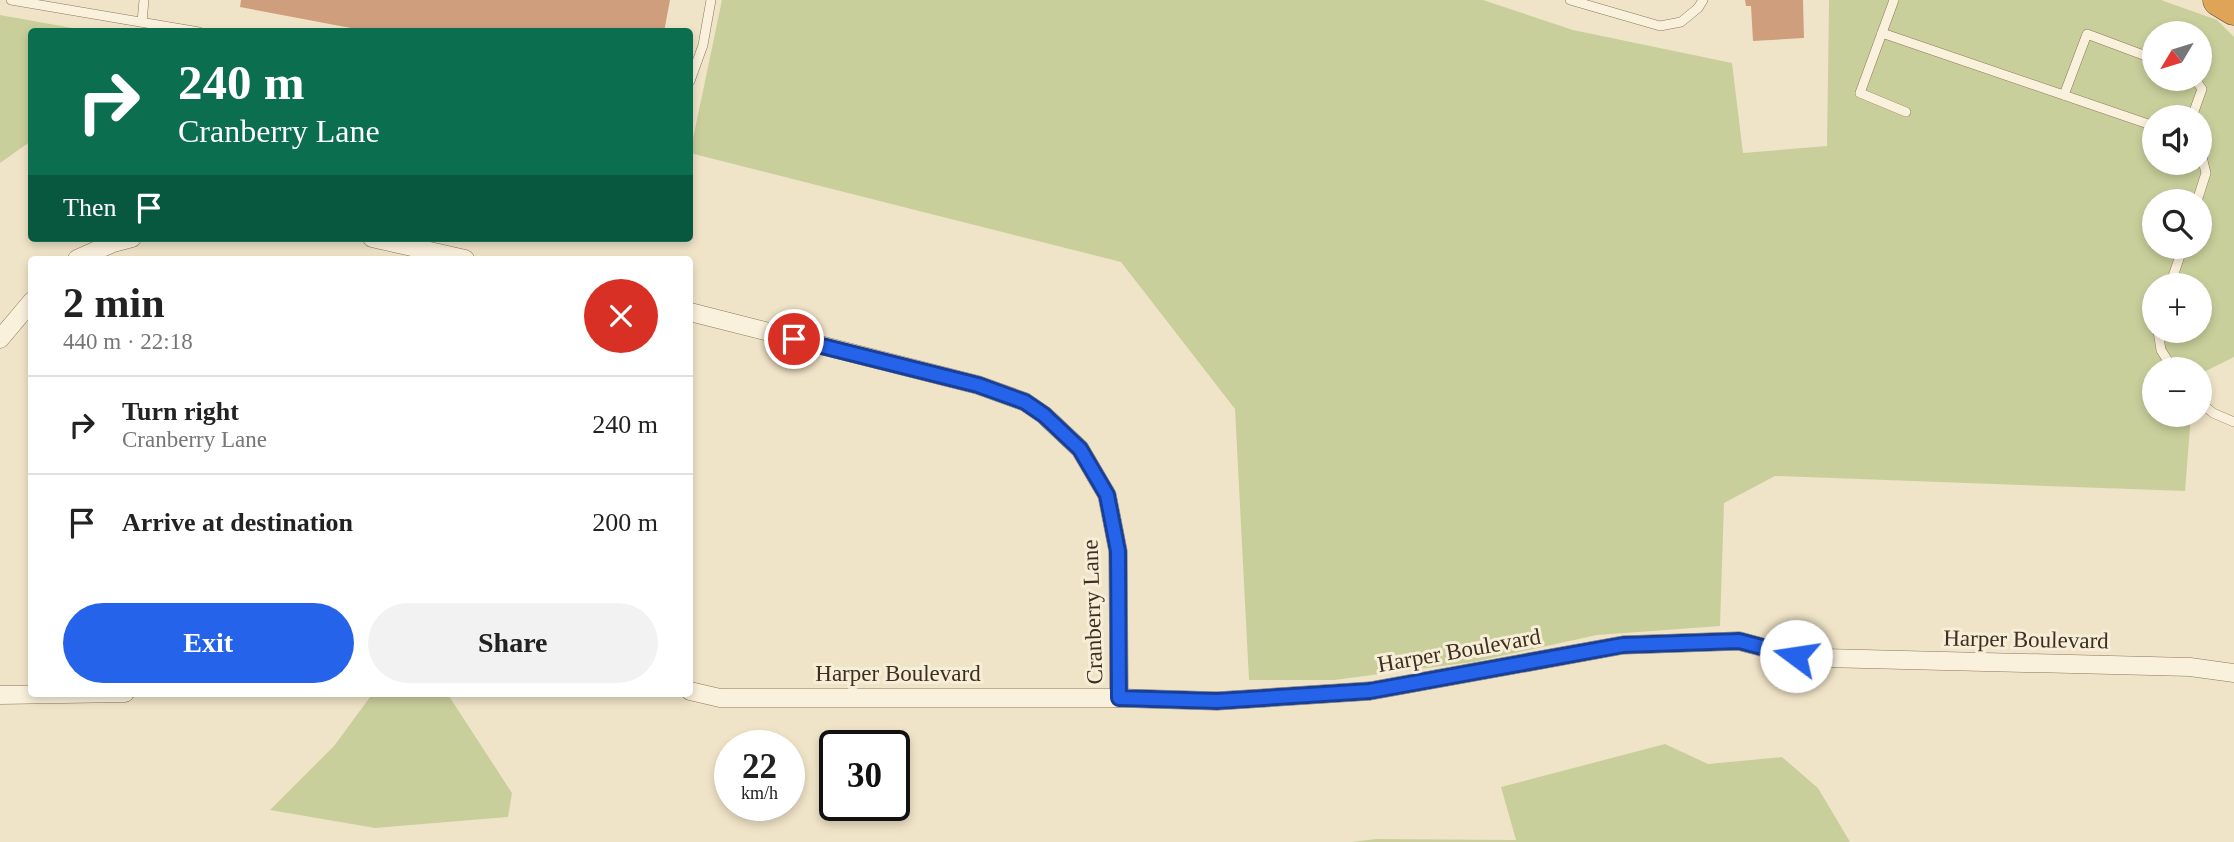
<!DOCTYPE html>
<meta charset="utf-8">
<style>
:root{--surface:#fff;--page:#f2f2f2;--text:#222;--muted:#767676;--line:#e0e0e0;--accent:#2563eb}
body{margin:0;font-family:Georgia,serif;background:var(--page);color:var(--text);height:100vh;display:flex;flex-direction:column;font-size:26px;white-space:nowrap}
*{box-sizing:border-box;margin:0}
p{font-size:23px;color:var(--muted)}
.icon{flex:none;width:38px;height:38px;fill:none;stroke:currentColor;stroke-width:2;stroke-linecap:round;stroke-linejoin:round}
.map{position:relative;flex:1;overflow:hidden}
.details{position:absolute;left:28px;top:256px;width:665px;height:441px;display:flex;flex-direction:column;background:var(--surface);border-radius:7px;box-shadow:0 4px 10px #0003}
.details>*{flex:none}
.guide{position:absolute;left:28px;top:28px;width:665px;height:214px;border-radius:7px;box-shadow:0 4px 10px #0003;background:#0b6e4f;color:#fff;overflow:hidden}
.needle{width:46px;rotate:232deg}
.controls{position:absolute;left:2142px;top:21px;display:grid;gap:14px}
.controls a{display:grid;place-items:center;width:70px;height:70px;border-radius:50%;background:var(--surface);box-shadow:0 4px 10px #0003;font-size:35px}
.speed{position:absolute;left:714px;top:730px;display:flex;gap:14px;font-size:35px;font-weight:700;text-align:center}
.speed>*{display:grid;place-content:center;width:91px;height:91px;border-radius:50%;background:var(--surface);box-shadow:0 4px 10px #0003;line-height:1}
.speed small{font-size:18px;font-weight:400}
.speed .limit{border:4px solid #111;border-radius:10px;background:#fff;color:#111}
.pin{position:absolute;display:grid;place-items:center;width:60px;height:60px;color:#fff;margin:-30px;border:4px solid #fff;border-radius:50%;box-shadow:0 2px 7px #0007}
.me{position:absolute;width:77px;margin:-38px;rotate:284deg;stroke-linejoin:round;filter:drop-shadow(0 0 5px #0008)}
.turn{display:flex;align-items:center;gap:24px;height:147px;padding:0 35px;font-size:32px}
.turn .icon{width:91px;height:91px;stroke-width:2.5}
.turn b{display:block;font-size:49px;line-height:60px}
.then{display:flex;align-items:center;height:66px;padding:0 35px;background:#0003;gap:14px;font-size:26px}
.round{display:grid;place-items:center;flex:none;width:74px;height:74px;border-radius:37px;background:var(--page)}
.headline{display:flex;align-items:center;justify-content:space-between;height:119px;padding:0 35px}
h1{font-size:42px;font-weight:800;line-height:52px}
.primary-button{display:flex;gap:14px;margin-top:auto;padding:14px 35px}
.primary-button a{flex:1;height:80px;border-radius:42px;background:var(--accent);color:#fff;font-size:28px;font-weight:800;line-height:80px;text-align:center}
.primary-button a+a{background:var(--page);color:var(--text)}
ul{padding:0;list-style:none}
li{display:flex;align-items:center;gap:21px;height:98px;padding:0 35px;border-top:2px solid var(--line)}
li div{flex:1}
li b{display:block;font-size:26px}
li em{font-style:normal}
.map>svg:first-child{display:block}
</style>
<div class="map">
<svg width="2234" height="842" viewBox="0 0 2234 842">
<rect width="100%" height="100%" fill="#f0e4c8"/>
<g fill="#c9cf9b" fill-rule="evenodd">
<path d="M722 0H1483L1573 30 1732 63 1743 153 1827 146 1829 0H2161L2217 20 2234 37V357L2200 374V369H2154V415H2191L2185 491 1775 476 1724 503 1720 626 1597 635 1473 662 1334 680H1249L1235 409 1121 262 690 153ZM2154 33H2200V79H2154ZM2154 117H2200V163H2154ZM2154 201H2200V247H2154ZM2154 285H2200V331H2154Z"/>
<path d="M0 15 89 31 32 32 31 141 0 163Z"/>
<path d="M373 693H447L512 793 508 817 375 828 270 810 334 746Z"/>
<path d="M1665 744 1708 764 1782 757 1818 788 1850 842H1351L1376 839 1516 840 1501 787Z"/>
</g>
<g fill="#cf9f7d">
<path d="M241 0H670L664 32H372L240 7Z"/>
<path d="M1745 0H1803L1804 38 1753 41 1751 6H1746Z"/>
</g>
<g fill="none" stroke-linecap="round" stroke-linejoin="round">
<defs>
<g id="lane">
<path d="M11 0 199 32"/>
<path d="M1570 0 1660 26 1681 22 1698 8 1703 0"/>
<path d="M1894 0 1860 93 1906 112"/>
<path d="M142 22 144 0"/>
<path d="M1882 33 2154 126"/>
<path d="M690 81 703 45 711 0"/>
<path d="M2064 95 2087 34 2154 59"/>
<path d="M2192 117 2202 89 2195 79"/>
<path d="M2197 201 2206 173 2200 149"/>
<path d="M2170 285 2183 247"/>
<path d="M2158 331 2161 350 2173 369"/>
<path d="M2200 402 2213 413 2234 422"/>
</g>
<g id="street">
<path d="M372 238 465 259"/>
<path d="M77 259 113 243 132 238"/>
<path d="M690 312 978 385 1025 402 1044 415 1080 449 1107 495 1118 551 1119 698"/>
<path d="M0 339 32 301"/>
<path d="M690 691 720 698H1119L1217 701 1370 691 1623 645 1739 641 1795 656 1824 658 2190 667 2234 673"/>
<path d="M0 695 125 693"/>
</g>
<path id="highway" d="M2219 0 2234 9"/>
</defs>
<use href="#lane" stroke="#8d765c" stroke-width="10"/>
<use href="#street" stroke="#8d765c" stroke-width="19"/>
<use href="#highway" stroke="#5b4430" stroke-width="33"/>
<use href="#lane" stroke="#faf1dc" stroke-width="9"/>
<use href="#street" stroke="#faf1dc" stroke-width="18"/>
<use href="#highway" stroke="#e0a458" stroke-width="32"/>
</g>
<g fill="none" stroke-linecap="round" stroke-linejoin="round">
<defs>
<path id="route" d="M794 339 978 385 1025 402 1044 415 1080 449 1107 495 1118 551 1119 698 1217 701 1370 691 1623 645 1739 641 1796 656"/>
</defs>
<use href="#route" stroke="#184099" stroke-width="18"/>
<use href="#route" stroke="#2563eb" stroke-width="12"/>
</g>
<g text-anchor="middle" stroke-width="6" stroke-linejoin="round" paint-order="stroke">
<g font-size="23" fill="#3d2e20" stroke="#f7eed8">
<text transform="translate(1092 612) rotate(-92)" y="8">Cranberry Lane</text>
<text transform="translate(2026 639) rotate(1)" y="8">Harper Boulevard</text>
<text transform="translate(1459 650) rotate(-10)" y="8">Harper Boulevard</text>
<text x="898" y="681">Harper Boulevard</text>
</g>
</g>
</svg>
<div class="controls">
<a><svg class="needle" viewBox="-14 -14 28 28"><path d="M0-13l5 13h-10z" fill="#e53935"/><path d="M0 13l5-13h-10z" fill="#767676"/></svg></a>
<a><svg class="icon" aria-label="sound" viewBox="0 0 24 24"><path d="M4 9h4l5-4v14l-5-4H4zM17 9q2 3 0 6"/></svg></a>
<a><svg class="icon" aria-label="search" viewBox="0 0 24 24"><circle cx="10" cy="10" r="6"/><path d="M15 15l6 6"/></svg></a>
<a>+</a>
<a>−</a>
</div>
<div class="speed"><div>22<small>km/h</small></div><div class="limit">30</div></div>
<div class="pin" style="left:794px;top:339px;background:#d93025"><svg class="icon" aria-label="arrive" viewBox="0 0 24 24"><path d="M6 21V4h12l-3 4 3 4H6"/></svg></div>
<svg class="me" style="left:1796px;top:656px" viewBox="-20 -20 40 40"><circle r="19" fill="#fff"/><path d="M0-13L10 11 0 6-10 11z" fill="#2563eb"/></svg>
<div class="guide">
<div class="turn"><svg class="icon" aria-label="right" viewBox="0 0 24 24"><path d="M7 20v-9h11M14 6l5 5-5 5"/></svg><div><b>240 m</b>Cranberry Lane</div></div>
<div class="then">Then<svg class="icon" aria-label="arrive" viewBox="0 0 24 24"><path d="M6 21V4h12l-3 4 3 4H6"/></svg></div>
</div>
<section class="details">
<div class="headline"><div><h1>2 min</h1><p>440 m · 22:18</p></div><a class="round" style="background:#d93025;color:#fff"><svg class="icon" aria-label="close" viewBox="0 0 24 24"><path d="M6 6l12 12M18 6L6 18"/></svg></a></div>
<ul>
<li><svg class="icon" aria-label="right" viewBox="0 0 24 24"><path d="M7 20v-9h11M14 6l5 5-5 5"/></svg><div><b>Turn right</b><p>Cranberry Lane</p></div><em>240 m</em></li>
<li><svg class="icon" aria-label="arrive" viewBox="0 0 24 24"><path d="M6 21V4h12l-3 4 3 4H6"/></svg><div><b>Arrive at destination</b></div><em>200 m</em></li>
</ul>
<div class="primary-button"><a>Exit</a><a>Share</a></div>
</section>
</div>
